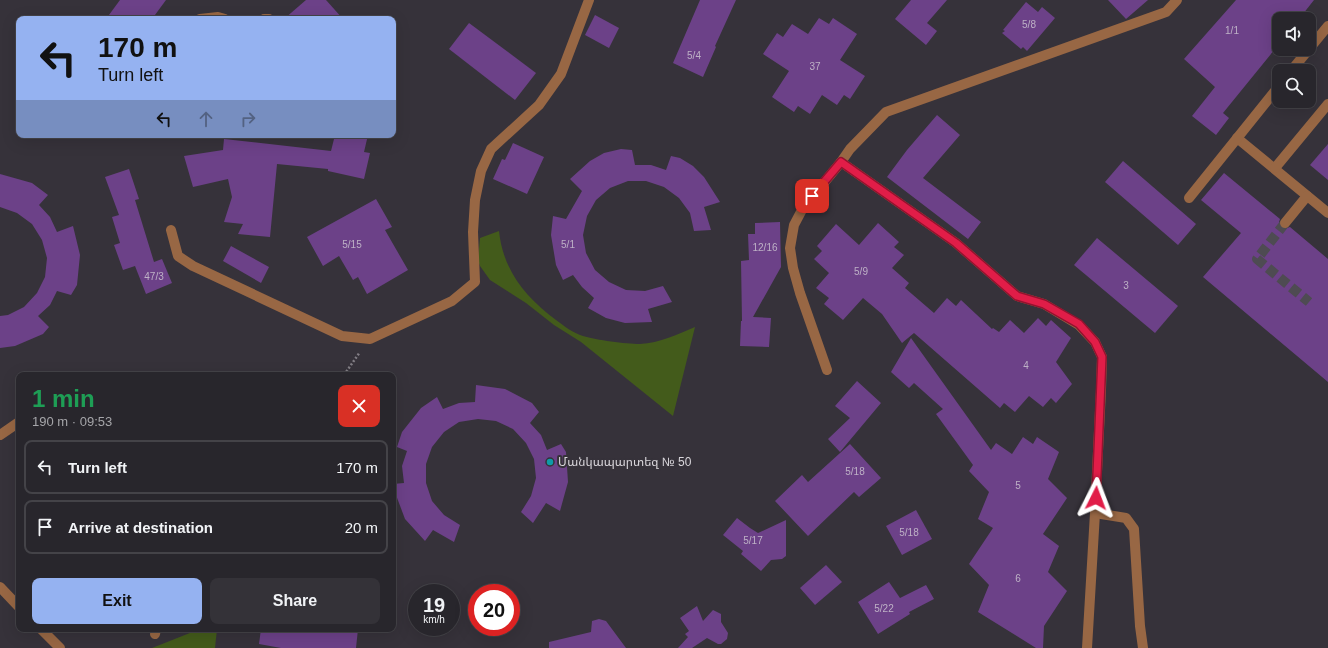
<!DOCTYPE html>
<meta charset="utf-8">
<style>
:root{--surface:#28262c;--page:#343238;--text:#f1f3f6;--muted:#a5a5a9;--line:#444348;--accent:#95b2f1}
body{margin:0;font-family:Arial,"Noto Sans Armenian",sans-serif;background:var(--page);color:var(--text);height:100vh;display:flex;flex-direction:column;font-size:15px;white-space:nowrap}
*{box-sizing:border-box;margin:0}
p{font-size:13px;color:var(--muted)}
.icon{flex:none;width:22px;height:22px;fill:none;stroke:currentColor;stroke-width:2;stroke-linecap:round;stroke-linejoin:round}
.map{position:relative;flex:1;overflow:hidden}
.drawer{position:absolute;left:16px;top:372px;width:380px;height:260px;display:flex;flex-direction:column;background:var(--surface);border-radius:8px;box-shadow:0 4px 16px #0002,0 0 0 1px var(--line)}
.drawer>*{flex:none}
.guide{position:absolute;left:16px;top:16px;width:380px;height:122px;border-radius:8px;box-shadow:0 4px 16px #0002,0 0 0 1px var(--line);background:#95b2f1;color:#111;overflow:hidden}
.tools{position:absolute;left:1272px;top:12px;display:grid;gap:8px}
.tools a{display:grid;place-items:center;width:44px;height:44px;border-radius:8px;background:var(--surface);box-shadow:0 4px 16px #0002,0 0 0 1px var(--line);font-size:20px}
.speed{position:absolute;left:408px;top:584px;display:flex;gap:8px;font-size:20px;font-weight:700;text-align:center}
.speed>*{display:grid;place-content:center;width:52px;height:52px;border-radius:50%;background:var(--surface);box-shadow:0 4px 16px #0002,0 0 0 1px var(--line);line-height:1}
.speed small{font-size:10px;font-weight:400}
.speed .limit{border:6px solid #d22;background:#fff;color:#111}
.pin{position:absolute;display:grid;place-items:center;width:34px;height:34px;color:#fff;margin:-17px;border-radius:8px;box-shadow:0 2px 6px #0006}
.me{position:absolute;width:44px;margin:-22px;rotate:3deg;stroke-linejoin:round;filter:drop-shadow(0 0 3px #0008)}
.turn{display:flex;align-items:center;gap:14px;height:84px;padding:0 16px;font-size:18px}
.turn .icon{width:52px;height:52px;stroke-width:2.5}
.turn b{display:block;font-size:28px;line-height:34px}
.lanes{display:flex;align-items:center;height:38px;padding:0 16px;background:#0003;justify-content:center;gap:20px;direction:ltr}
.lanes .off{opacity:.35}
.round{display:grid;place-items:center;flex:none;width:42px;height:42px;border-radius:8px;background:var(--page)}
.summary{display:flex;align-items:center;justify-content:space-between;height:68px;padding:0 16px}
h1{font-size:24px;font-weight:600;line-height:30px;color:#1e9e55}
.action{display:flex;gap:8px;margin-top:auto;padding:8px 16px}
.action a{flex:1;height:46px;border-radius:8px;background:var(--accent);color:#111;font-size:16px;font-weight:600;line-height:46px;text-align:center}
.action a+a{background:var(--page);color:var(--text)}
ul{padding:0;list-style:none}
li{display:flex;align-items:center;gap:12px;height:54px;margin:0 8px 6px;padding:0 8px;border:2px solid var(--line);border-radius:8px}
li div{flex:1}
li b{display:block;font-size:15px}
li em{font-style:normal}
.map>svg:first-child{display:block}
</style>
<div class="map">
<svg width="1328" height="648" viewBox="0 0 1328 648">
<rect width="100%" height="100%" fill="#36323a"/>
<g fill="#435b1b">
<path d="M499 231C503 270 525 297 556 320 564 326 573 333 583 336 597 340 625 344 640 344 660 343 678 334 695 327L673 416 581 342 554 325 526 303 490 280 480 266 478 260 480 238Z"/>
<path d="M200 629H217L215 648H152Z"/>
</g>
<g fill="#6c4188">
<path d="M120 0H166L152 19H106Z"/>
<path d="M306 0H326L343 19H284Z"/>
<path d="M700 0H736L715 46 716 47 703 77 673 63Z"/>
<path d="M911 0H947L927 23 937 31 926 45 895 19Z"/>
<path d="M1108 0H1148L1126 19Z"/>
<path d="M1236 0H1314L1299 19H1279V44L1223 113 1229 118 1216 135 1192 116 1215 87 1184 59Z"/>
<path d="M1026 2 1038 12 1042 7 1055 18 1027 51 1023 47 1021 49 1002 33 1005 31 1003 30Z"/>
<path d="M595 15 619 28 609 48 585 35Z"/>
<path d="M819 18 829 24 833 18 857 34 840 60 865 76 850 99 844 95 837 105 822 95 810 114 798 106 794 112 772 97 789 71 763 54 777 33 783 37 792 24 808 34Z"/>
<path d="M469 23 536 73 515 100 449 49Z"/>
<path d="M937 115 960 135 923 178 981 222 968 239 887 177 907 150Z"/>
<path d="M335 135H368L364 152 370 153 364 179 328 171V169L277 164 270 237 238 234 243 224 224 222 232 197 228 179 193 187 184 156 223 150 224 139 331 151Z"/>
<path d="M513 143 544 157 527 194 493 179 502 159 505 160Z"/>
<path d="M1328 144V180L1310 165Z"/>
<path d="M621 149 632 150 635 165H651L666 170 671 156 680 158 693 166 704 177 720 202 704 207 711 230 694 231 690 213 679 198 664 187 646 181H628L610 188 596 200 587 216 583 235 586 253 595 270 609 282 626 290 645 291 663 286 672 302 648 309 652 322 625 323 606 318 588 308 594 298 582 287 573 275 563 280 556 265 551 235 553 216 566 219 582 191 570 179 590 161 604 153Z"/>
<path d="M1123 161 1196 224 1178 245 1105 182Z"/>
<path d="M129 169 139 199 135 200 154 262 162 259 172 283 146 294 135 266 123 270 114 245 120 243 112 217 119 215 105 177Z"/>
<path d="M1224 173 1280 219 1279 222 1281 228 1284 229 1290 227 1328 259V382L1203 277 1241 233 1201 200Z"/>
<path d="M0 174 32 183 48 195 39 205 50 217 57 232 73 226 80 255 77 285 71 295 57 291 50 305 38 316 49 327 43 334 15 346 0 348V316L8 315 24 307 37 293 45 277 47 258 42 240 32 224 17 213 0 207Z"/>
<path d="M376 199 392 227 385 230 408 270 367 294 358 277 353 280 339 256 323 266 307 237Z"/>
<path d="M780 222 781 267 753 317 771 318 769 347 740 346 741 321H742L741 261 749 260 748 234H755V223Z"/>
<path d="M878 223 899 242 894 247 904 255 892 268 909 283 905 288 934 313 947 298 956 306 961 300 992 329 993 328 999 332 1010 320 1024 333 1038 318 1046 326 1051 320 1071 338 1056 362 1072 384 1056 403 1051 398 1043 407 1029 396 1015 412 1004 403 1000 408 914 333 902 343 882 314 863 298 843 320 824 304 829 298 816 288 829 273 814 259 822 251 817 246 836 224 859 245Z"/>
<path d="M1097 238 1178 306 1155 333 1074 265Z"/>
<path d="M231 246 269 267 261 283 223 261Z"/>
<path d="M911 338 991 450 996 443 1012 454 1023 437 1033 444 1037 437 1059 452 1048 479 1067 498 1043 534 1059 546 1048 572 1067 591 1044 626 1043 648H1036L978 612 989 585 969 564 993 528 978 519 989 492 969 471 973 465 936 414 943 409 914 383 909 388 891 372Z"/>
<path d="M857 381 881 403 840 452 828 439 850 418 835 406Z"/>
<path d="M476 385 505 389 532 403 539 412 530 423 541 435 547 450 561 444 566 452 568 482 560 511 546 503 533 523 521 512 531 496 536 478 534 459 526 443 513 429 496 421 478 419 459 422 444 432 432 447 426 464V483L432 501 444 515 460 525 454 542 433 530 425 541 405 519 393 487V484L404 483 402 466 407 451 397 447 402 432 421 408 437 397 443 409 459 403 475 402Z"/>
<path d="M850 444 881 478 859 497 854 492 808 536 775 501 802 475 808 482Z"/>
<path d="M916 510 932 539 902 555 886 526Z"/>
<path d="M737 518 750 528 758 533 786 520V556L782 559 771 560 761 571 741 554 743 551 723 535Z"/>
<path d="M826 565 842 582 815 605 800 588Z"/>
<path d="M889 582 900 598 926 585 934 599 909 612 910 614 878 634 858 602Z"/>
<path d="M697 606 703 621 713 610 721 614V622L728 633 727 639 721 644H718L707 638 692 648H678L688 637 685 634 689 631 680 618Z"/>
<path d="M599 619 606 621 626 648H549V642L591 632 592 621Z"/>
<path d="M261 629H358L356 648H281L259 644Z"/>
</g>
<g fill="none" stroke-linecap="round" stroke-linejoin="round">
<path stroke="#4e4b52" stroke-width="10" stroke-dasharray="10 5" stroke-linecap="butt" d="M1285 223 1257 259 1309 302"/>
<path stroke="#827e85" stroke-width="2.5" stroke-dasharray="2 2" stroke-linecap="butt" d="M344 375 360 352"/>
<g stroke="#986744" stroke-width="10">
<path d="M200 19 218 17 225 19"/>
<path d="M264 19H269"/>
<path d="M1291 71 1328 26"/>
<path d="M1237 138 1328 213"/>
<path d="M841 162 956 243 1017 296 1044 304 1079 325 1095 342 1102 357 1101 390 1095 513 1087 648"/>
<path d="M1275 168 1328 104"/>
<path d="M1189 198 1279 86"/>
<path d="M1285 223 1307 196"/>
<path d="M171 230 178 256 193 266 342 336 370 339 452 301 475 282 473 232 475 200 481 171 491 149 539 105 561 74 589 0"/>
<path d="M827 370 800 293 793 268 790 248 794 225 803 208 841 162 850 149 886 112 1166 12 1177 0"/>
<path d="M0 435 19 422"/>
<path d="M1095 513 1126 518 1134 529 1140 626 1143 648"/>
<path d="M0 587 19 607"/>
<path d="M41 629 60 648"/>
<path d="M155 634 156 629"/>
</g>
</g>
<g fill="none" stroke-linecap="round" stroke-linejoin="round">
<defs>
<path id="route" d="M812 196 841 162 956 243 1017 296 1044 304 1079 324 1095 342 1102 357 1096 498"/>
</defs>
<use href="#route" stroke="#92132f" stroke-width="10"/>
<use href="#route" stroke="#e11d48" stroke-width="7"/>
</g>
<circle fill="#0f9aa8" stroke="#36323a" stroke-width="1.5" cx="550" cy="462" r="4"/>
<g text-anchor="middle" stroke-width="4" stroke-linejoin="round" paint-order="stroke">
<g font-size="10" fill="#beb1c6">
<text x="1029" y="28">5/8</text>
<text x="1232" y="34">1/1</text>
<text x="694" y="59">5/4</text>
<text x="815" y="70">37</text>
<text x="352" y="248">5/15</text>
<text x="568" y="248">5/1</text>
<text x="765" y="251">12/16</text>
<text x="861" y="275">5/9</text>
<text x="154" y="280">47/3</text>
<text x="1126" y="289">3</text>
<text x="1026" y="369">4</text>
<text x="855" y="475">5/18</text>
<text x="1018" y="489">5</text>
<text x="909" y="536">5/18</text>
<text x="753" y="544">5/17</text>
<text x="1018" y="582">6</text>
<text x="884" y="612">5/22</text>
</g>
<g font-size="12" fill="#d9d6db" stroke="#36323a" text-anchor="start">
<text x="558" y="466">Մանկապարտեզ № 50</text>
</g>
</g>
</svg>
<div class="tools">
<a><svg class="icon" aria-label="sound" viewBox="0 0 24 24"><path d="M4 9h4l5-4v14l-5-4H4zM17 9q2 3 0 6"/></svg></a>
<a><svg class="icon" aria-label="search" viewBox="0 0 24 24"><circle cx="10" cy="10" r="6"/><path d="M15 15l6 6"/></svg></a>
</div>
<div class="speed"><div>19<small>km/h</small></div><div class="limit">20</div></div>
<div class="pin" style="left:812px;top:196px;background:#d93025"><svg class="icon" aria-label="arrive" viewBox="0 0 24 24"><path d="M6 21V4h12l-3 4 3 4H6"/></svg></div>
<svg class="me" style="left:1096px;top:498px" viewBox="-20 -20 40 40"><path d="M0-17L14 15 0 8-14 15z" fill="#e11d48" stroke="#fff" stroke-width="4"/></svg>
<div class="guide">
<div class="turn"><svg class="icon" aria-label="left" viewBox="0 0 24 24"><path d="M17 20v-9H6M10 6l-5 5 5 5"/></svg><div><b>170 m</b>Turn left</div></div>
<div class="lanes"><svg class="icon" aria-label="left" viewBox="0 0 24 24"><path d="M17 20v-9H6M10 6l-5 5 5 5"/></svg><svg class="icon off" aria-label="ahead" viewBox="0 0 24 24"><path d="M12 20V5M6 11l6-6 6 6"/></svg><svg class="icon off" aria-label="right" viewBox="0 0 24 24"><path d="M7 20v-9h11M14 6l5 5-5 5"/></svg></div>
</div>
<section class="drawer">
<div class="summary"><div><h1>1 min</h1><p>190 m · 09:53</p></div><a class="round" style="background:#d93025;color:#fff"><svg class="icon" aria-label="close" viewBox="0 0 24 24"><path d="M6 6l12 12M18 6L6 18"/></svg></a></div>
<ul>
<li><svg class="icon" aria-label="left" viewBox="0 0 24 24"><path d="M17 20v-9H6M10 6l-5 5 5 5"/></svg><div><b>Turn left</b></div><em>170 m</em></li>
<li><svg class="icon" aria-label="arrive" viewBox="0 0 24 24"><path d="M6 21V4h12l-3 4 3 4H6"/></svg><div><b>Arrive at destination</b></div><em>20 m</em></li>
</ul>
<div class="action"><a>Exit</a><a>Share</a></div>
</section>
</div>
